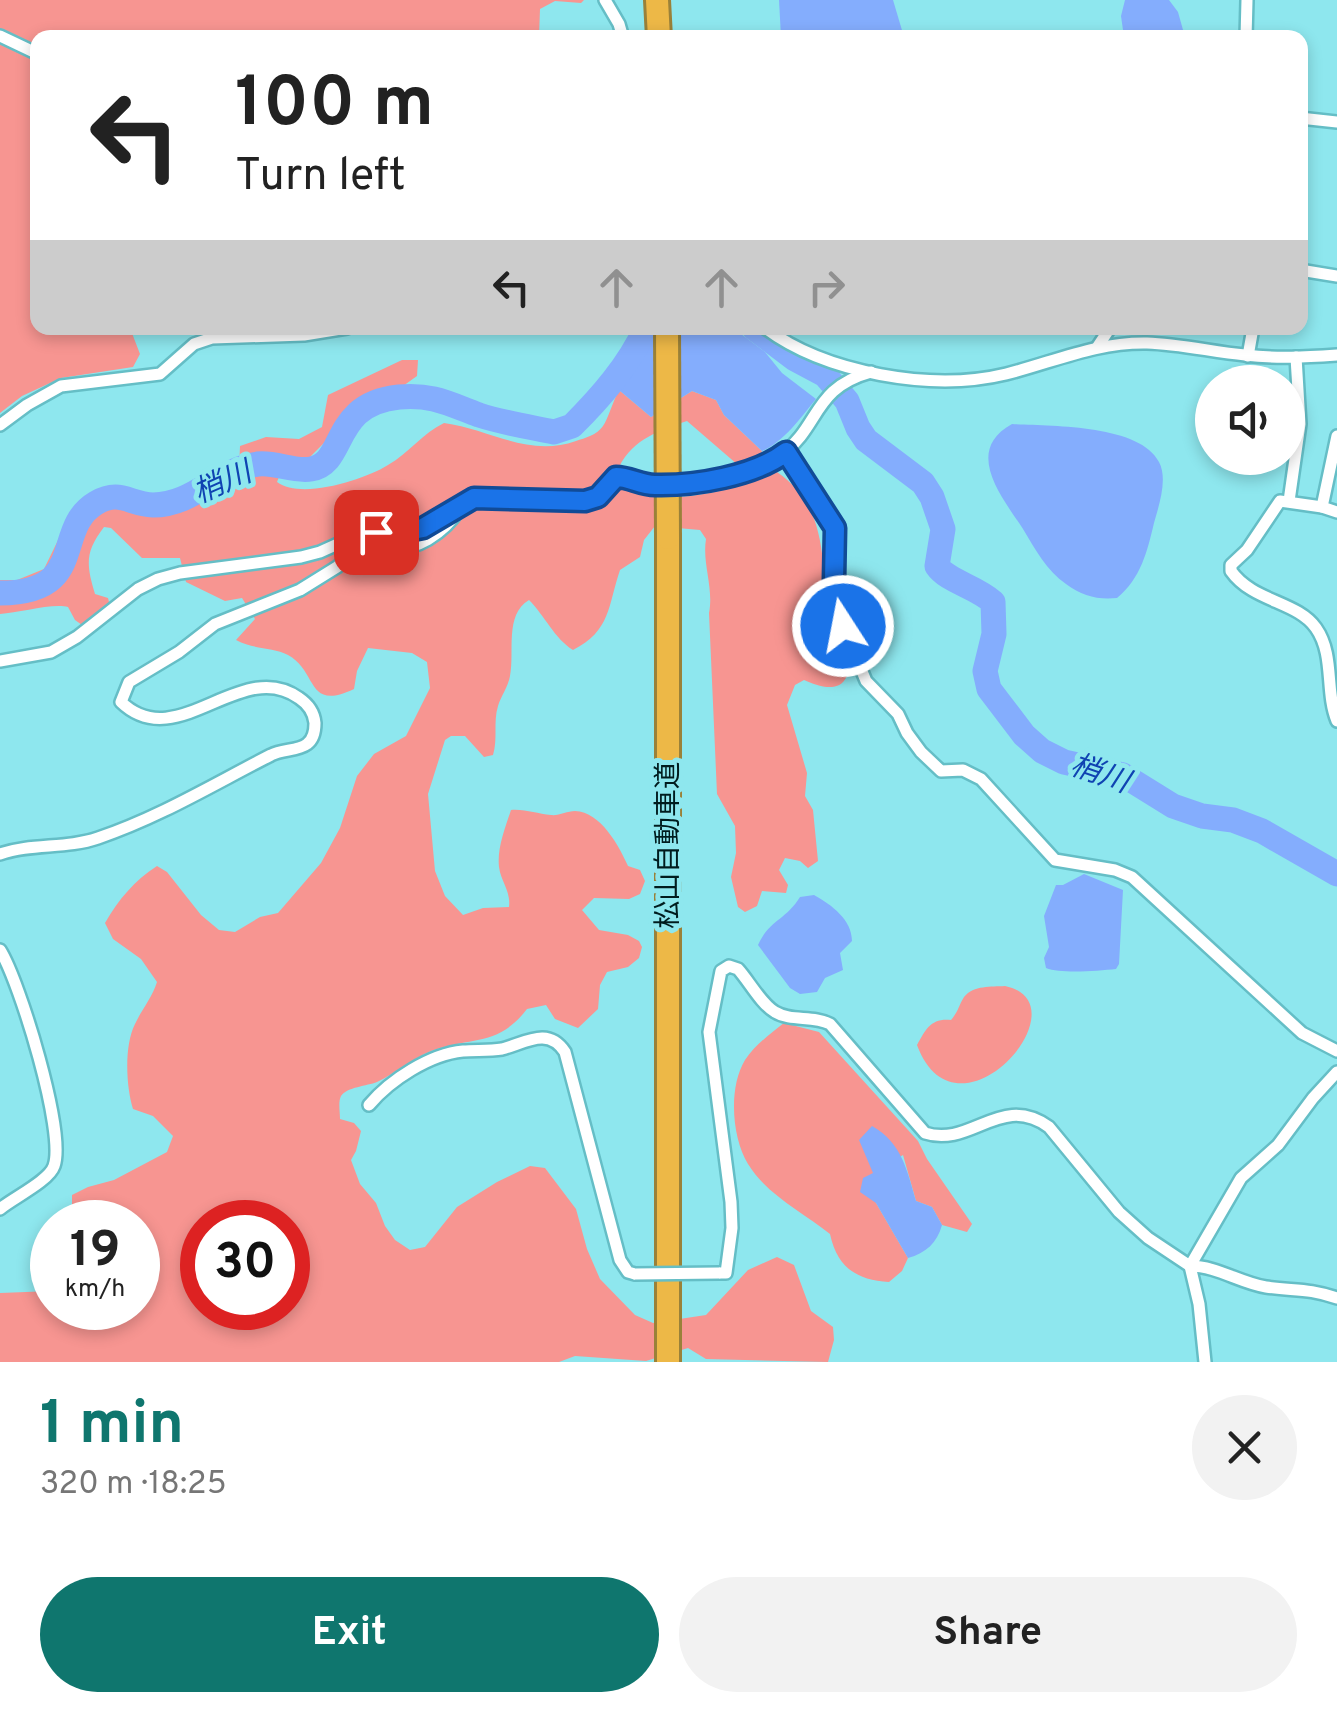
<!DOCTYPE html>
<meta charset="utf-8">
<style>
:root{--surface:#fff;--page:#f2f2f2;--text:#222;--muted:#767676;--accent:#0f766e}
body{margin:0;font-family:Overpass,"Noto Sans JP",sans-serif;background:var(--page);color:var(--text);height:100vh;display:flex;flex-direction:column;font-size:38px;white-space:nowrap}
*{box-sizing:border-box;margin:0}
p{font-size:32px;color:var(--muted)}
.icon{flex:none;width:55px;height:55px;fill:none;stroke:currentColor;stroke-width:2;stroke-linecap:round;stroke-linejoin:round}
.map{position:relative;height:1362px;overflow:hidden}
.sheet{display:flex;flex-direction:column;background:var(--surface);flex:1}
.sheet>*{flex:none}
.banner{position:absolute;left:30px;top:30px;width:1278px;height:305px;border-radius:20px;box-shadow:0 5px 15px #0003;background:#fff;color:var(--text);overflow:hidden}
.tools{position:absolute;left:1195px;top:365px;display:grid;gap:20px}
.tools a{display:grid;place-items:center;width:110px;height:110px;border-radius:50%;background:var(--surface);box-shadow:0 5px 15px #0003;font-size:50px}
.speed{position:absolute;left:30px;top:1200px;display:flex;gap:20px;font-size:50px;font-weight:700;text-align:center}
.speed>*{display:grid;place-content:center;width:130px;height:130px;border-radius:50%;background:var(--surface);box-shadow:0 5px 15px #0003;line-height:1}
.speed small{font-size:25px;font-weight:400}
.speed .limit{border:15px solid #d22;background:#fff;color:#111}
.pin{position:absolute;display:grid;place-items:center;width:85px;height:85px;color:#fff;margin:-42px;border-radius:20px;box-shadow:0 5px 15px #0006}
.me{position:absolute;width:110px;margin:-55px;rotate:349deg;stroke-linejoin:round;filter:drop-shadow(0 0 8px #0008)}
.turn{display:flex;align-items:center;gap:35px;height:210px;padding:0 40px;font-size:45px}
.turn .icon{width:130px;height:130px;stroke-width:2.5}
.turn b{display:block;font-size:70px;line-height:85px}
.lanes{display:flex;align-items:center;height:95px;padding:0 40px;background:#0003;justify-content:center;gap:50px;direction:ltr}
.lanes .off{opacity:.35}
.round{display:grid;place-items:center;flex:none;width:105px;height:105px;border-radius:52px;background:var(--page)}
.summary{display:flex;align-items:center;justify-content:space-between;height:170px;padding:0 40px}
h1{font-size:60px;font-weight:700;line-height:75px;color:var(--accent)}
.action{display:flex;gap:20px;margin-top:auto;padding:20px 40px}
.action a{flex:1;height:115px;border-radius:60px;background:var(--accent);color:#fff;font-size:40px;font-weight:700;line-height:115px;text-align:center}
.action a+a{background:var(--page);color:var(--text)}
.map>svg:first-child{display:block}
</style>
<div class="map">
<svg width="1337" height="1362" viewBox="0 0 1337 1362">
<rect width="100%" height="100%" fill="#8ee7ee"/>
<g fill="#f79591" fill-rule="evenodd">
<path d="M0 0H584L581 3 555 1 540 9 539 37 38 38V328H130L140 354 133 367 61 378 22 396 0 413Z"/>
<path d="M402 360H418L417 376 403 386 358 401 350 408 339 428 308 459 283 466 277 482C301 500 364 480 388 465 409 453 423 433 444 423 490 429 528 458 576 441 585 438 597 435 603 426 608 419 613 401 619 390L651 417 692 391 716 400 724 415 762 451 759 459 738 465 687 421C659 431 634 438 619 467L624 486C633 490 644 497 654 497 694 500 740 488 777 472 830 509 819 561 830 615 835 636 844 655 847 676 839 694 818 686 804 680L795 685 787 705 807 773 805 796 813 810 818 861 808 868 800 861 785 858 779 870 788 885 786 893 762 891 757 906 745 912 738 907 731 877 736 853 735 826 717 794 709 613C714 587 702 564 706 539L700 530 655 526 644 540 640 557 620 570C608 605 611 631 573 650 554 638 545 616 529 600 504 615 515 652 510 676 508 687 501 696 498 706 493 722 498 739 493 755L484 757 465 736H451L445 740 428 794 435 871 445 896 463 915 483 908 509 907C511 891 501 882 499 867 497 848 505 828 511 810 526 809 537 814 551 815 559 816 567 811 575 811 601 812 619 846 628 866L640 870 645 881 640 894 629 899 594 898 582 910 599 930 628 935 639 941 642 947 639 958 628 967 607 972 600 985 598 1009 578 1028 555 1019 546 1005 527 1009C498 1047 472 1036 431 1051 411 1059 396 1073 377 1082 367 1086 347 1087 341 1096 338 1102 340 1112 340 1119L354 1123 361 1131 356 1151 351 1160 360 1184 376 1203 385 1226 395 1240 410 1250 425 1247 457 1207 497 1182 530 1166 545 1168 576 1209 587 1249 600 1279 635 1315 653 1323 706 1315 748 1270 777 1257 794 1265 811 1311 833 1327 834 1340 828 1362 706 1359 688 1348 646 1361 575 1356 559 1362H0V1293L52 1291V1308H138V1222H72V1195L88 1187 114 1180 167 1152 173 1136 153 1116 133 1109C126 1086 124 1046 135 1024 142 1009 152 998 157 982L141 959 113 939 105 923C119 899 134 881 157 866L167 872 201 915 219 930 235 932 260 917 278 913 321 863 340 828 357 776 374 754 406 736 430 688 427 662 412 653 368 648 357 671 354 689C306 712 318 671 288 655 273 647 255 650 236 640L255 619 242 598 225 601 186 582 180 558H142L111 528 104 527C85 552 86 564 95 594L108 598 110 606 82 625 75 620 68 607C52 603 19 613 0 614V580H17L44 569 61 534 111 496 154 499 175 496 204 485 230 480 239 469 240 446 266 437 299 439 322 427 328 395ZM202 1222H288V1308H202Z"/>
<path d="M1005 986C1087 1003 957 1152 917 1045 926 1029 931 1018 951 1020 958 1012 959 1005 964 997 974 985 991 987 1005 986Z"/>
<path d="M784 1023 819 1032 918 1141 927 1159 972 1224 967 1232 942 1225 932 1207 916 1201 903 1155 873 1174 876 1203 908 1258 902 1271 889 1282C856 1280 837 1267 830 1234 803 1212 767 1195 748 1164 732 1138 728 1088 745 1060 755 1045 770 1034 784 1023Z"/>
</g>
<g fill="#84adfd">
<path d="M779 0H893L904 37H781Z"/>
<path d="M1125 0H1169L1178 12 1185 37H1124L1121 16Z"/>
<path d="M659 328H733L765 352 782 373 816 399C801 417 784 442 762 451L724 415 716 400 692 391 651 417 619 390Z"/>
<path d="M1012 424C1049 426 1140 424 1159 462 1168 479 1159 505 1154 523 1147 552 1141 578 1117 598 1098 600 1082 596 1066 584 1047 571 1035 549 1023 529 1002 497 963 451 1012 424Z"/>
<path d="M1084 874 1123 890 1119 964 1116 969C1097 971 1061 974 1046 968L1044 958 1049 947 1044 916 1056 885H1063Z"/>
<path d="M814 895C832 905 852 920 852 941L840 953 843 970 825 978 817 992 800 994 790 988 758 945C770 919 785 921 800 897Z"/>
<path d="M872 1126C902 1143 907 1170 916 1201L932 1207 942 1225C937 1243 926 1253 908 1258L876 1203 860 1192 863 1178 873 1173 859 1140Z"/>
</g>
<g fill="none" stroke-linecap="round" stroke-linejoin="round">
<g stroke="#84adfd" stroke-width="25">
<path d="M754 328 795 359 825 375 847 401 858 428 866 440 923 483 932 497 943 529 937 566C947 581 975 586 993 602L994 634 985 671 989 689 1024 735 1042 751 1064 762 1123 775 1173 806 1202 816 1233 820 1262 831 1337 874"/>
<path d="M0 593C89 593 52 529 96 503 120 489 129 504 153 505 194 505 218 469 258 464 276 462 293 472 311 469 347 463 330 404 399 397 433 394 449 404 479 415 503 423 530 427 554 432L572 426C602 396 628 366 646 328"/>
</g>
<defs>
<g id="street">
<path d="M605 0 619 24 623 38"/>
<path d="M0 36 38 54"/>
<path d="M1246 38 1247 0"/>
<path d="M1300 118 1337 122"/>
<path d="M1300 270 1337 276"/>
<path d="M765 328C825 373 932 392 1006 374 1054 362 1096 342 1147 343 1180 344 1213 352 1245 355 1276 359 1307 357 1337 355"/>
<path d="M1098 346 1110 328"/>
<path d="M1248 356 1253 328"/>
<path d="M0 425 27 405 61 386 160 374 194 344 212 338 304 335 347 328"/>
<path d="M1337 436 1322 507 1337 512"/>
<path d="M786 452 835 528 834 580 843 625 866 681 898 714 907 733 921 752 941 771 963 770 981 779 1055 860 1115 870 1132 877 1302 1033 1337 1051"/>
<path d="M1289 501 1300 424 1296 357"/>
<path d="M1322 507 1280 501 1247 550 1231 565V571C1253 602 1297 601 1316 628 1335 655 1325 692 1337 721"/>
<path d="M0 661 51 652 77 637 138 589 158 579 180 573 301 557 320 552 362 533H398L423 528 474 498 585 501 598 497 616 477C630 477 640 485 654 485 688 487 755 477 782 455 821 424 813 388 871 372"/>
<path d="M0 854C32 843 66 849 98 838 160 817 214 784 271 755 282 749 298 751 307 744 314 739 315 731 315 723 314 713 308 704 299 698 241 656 177 756 121 702L129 682 179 652 215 624 300 590 337 567 359 548C369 547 374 548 384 549 415 553 445 533 460 508"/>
<path d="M0 950C20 982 66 1133 54 1166 49 1181 13 1198 0 1209"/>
<path d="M369 1105C390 1080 430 1054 463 1051 476 1050 489 1051 502 1049 525 1043 548 1026 565 1052L620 1260 628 1272 635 1274"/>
<path d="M1190 1266 1241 1178 1278 1145 1313 1098 1337 1072"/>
<path d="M1190 1266C1217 1266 1240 1283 1266 1287 1295 1291 1308 1288 1337 1298"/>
<path d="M719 1273H726L732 1228 731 1202 709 1032 721 971 729 966 738 969C749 981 761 1004 775 1012 791 1022 813 1015 830 1024L925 1133C971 1148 1001 1092 1049 1127L1119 1212 1148 1238 1190 1266 1199 1304 1205 1362"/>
</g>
<g id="highway">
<path d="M657 0 659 38"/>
<path d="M668 538V1362"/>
</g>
</defs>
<use href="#street" stroke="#65bec6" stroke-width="16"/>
<use href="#highway" stroke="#9a8139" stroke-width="28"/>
<use href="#street" stroke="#fff" stroke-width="11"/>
<use href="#highway" stroke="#edb847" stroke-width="22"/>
<defs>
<path id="street-bridge" d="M635 1274 719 1273"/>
<path id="highway-bridge" d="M667 328 668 538"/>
</defs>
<use href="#street-bridge" stroke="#65bec6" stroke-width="16" stroke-linecap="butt"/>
<use href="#highway-bridge" stroke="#9a8139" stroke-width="28" stroke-linecap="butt"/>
<use href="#street-bridge" stroke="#fff" stroke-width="11"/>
<use href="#highway-bridge" stroke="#edb847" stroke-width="22"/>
</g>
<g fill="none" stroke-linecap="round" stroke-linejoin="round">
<defs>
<path id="route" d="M376 532 398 533 423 528 474 498 585 501 598 497 616 477C630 477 640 485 655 485 694 486 755 476 786 452L835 528 834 580 843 626"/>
</defs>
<use href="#route" stroke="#114b97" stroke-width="25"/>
<use href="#route" stroke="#1a73e8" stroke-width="18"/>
</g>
<g text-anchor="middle" stroke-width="10" stroke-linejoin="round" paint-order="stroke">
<g font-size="28" fill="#001c1e" stroke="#8ee7ee">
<text transform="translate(667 845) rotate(-90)" y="10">松山自動車道</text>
</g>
<g font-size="30" font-style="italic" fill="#0f43b2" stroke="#8ee7ee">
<text transform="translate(222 482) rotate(-24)" y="10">梢川</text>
<text transform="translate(1100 773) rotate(19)" y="10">梢川</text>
</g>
</g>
</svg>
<div class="tools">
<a><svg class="icon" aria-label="sound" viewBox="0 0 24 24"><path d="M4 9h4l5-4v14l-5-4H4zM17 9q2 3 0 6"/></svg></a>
</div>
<div class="speed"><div>19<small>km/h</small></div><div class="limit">30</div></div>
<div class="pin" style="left:376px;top:532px;background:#d93025"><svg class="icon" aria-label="arrive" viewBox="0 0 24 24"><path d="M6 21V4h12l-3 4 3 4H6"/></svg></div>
<svg class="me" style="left:843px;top:626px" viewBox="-20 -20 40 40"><circle r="17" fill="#1a73e8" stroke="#fff" stroke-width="3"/><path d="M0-11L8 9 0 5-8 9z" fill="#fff"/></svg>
<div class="banner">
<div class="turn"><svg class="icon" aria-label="left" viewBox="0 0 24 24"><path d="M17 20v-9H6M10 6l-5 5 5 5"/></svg><div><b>100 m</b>Turn left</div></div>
<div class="lanes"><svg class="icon" aria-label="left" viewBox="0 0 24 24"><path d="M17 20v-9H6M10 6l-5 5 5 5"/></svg><svg class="icon off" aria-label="ahead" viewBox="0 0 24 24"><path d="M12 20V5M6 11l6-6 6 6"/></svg><svg class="icon off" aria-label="ahead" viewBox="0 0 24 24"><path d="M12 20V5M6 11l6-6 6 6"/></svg><svg class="icon off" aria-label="right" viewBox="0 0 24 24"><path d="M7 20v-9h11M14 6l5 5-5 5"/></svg></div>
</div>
</div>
<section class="sheet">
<div class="summary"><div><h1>1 min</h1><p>320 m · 18:25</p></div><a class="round"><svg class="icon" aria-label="close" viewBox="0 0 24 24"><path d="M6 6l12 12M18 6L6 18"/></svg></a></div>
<div class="action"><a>Exit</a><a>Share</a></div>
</section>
